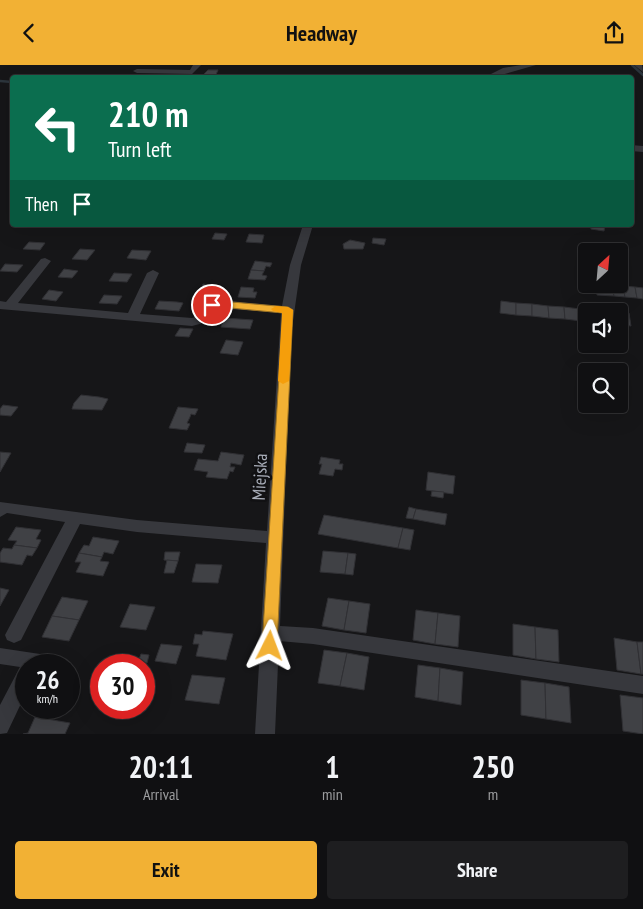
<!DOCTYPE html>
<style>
:root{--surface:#101012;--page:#1e1e20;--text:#f1f3f6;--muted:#9c9d9f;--line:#303032;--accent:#f2b134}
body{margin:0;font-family:"PT Sans Narrow",sans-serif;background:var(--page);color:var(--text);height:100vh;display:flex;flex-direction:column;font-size:19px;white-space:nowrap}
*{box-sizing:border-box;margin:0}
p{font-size:16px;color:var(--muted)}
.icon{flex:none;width:28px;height:28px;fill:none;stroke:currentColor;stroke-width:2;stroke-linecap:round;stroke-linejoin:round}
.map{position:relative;height:669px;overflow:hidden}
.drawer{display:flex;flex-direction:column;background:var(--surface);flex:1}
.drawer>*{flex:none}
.guide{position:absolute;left:10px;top:10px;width:624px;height:152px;border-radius:5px;box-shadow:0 5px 20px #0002,0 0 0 1px var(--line);background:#0b6e4f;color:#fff;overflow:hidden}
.needle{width:32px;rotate:26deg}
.buttons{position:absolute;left:578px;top:178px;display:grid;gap:10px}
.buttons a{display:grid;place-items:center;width:50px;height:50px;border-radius:5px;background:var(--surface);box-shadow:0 5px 20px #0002,0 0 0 1px var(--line);font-size:25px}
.speed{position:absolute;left:15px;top:589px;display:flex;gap:10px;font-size:25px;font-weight:700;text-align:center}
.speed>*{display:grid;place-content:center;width:65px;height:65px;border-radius:50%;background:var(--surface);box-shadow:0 5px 20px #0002,0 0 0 1px var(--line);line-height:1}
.speed small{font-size:12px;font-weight:400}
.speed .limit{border:8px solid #d22;background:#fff;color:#111}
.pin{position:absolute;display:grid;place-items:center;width:42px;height:42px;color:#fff;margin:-21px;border:2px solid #fff;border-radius:50%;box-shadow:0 1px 5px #0007}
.me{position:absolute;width:55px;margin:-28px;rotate:3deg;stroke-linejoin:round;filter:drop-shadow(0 0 4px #0008)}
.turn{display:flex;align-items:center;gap:18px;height:105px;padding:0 15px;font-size:22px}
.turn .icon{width:65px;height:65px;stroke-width:2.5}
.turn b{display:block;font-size:35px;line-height:42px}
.then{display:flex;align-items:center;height:48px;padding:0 15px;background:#0003;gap:10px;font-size:19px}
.eta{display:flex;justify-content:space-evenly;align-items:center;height:85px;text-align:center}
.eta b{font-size:30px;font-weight:600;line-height:35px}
.primary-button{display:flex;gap:10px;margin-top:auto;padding:10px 15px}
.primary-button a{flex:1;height:58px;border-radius:5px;background:var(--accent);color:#111;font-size:20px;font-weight:600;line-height:58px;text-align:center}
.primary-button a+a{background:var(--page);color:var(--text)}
header{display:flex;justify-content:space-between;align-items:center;height:65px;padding:0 15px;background:var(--accent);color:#111;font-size:22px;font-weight:600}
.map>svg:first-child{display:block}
</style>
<header><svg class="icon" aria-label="back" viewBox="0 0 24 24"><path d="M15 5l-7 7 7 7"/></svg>Headway<svg class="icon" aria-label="share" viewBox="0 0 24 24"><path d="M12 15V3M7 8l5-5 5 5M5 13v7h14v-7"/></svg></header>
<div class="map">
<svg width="643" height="669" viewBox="0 0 643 669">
<rect width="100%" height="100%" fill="#161618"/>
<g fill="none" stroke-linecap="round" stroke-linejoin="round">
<g stroke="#2c353c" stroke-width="2.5">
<path d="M632 0 643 10"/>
<path d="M0 16 12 17"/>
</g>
</g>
<g fill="#404145" stroke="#303034">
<path d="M208 5H218L215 12 202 11Z"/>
<path d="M591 160H605L604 166 591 164Z"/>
<path d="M215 168 227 169 224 175 212 174Z"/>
<path d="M249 169 264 170 262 178 246 177Z"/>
<path d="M373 173 386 174 384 180 372 178Z"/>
<path d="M350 175 365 178 363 184H344L343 179Z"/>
<path d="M29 177 45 178 40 185 23 184Z"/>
<path d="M80 184 95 185 87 195 72 194Z"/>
<path d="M132 185 151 186 146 195 127 193Z"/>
<path d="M255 196 272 198 270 202 266 201 264 206 251 205Z"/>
<path d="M5 199 23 200 17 207 0 206Z"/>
<path d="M64 204 78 206 72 213 58 212Z"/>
<path d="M251 205 264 206 262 210 267 211 265 215 248 214Z"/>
<path d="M114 208 132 209 127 217 109 216Z"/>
<path d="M203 219 210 220 206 230H199Z"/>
<path d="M596 219 612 220 614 231 597 230Z"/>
<path d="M612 220 623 221 625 232 614 231Z"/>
<path d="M623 221 635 222 637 233 625 232Z"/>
<path d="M241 222 254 223 253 227H257L255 233 238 232Z"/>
<path d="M635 222 643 223V234L637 233Z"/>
<path d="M49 225 63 227 56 236 42 234Z"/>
<path d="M104 230 122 231 117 239 99 238Z"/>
<path d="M159 236 177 237 183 238 179 246 155 244Z"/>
<path d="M501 236 516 238V250L500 248Z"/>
<path d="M516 238 532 239V251L516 250Z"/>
<path d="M532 239 548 241 549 253 532 251Z"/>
<path d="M548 241 564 242 565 254 549 253Z"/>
<path d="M564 242 580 244 581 256 565 254Z"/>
<path d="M580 244 596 245 597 246H586V256H581Z"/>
<path d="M619 247 629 248 631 261 619 259Z"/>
<path d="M224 253 253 255 250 264 221 262Z"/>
<path d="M180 263 193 264 189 272 175 271Z"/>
<path d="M226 275 243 277 238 290 220 288Z"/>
<path d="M81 330 99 332 108 334 102 345 72 344 74 338Z"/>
<path d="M3 340 18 342 11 351 0 350V344Z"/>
<path d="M178 342 198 344 195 350 191 349 190 352 187 358 190 359 187 365 169 363Z"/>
<path d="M187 378 205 380 202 388 184 387Z"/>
<path d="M0 387 11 388 0 407Z"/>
<path d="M221 387 244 390 241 400 231 398 230 402H235L233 407 230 406 227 414 206 412 208 407 194 405 198 394 218 396Z"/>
<path d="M321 392 340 395 339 399H343L342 405 335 404 333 411 319 409 322 399H319Z"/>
<path d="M428 407 455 411 453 429 426 425Z"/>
<path d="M432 426 444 427 443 433 431 431Z"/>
<path d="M409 442 416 444 413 454 406 453Z"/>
<path d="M416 444 447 449 445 460 413 454Z"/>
<path d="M324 450 403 463 398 483 318 469Z"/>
<path d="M16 462 41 465 36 474 41 475 37 483 14 480 17 476 8 475Z"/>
<path d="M403 463 414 465 410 485 398 483Z"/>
<path d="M93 472 119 476 113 489 104 487 102 492 79 488 84 480 89 481Z"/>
<path d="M14 480 37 483 32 491 27 490 22 500 0 497V488L3 483 12 484Z"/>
<path d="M323 486 348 488 345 509 320 507Z"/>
<path d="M165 487H180L178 496 164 495Z"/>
<path d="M79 488 102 492 100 496 109 497 103 511 76 507 81 497H75Z"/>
<path d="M348 488 356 489 353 510 345 509Z"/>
<path d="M167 495 178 496 174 508H164Z"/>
<path d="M196 499 222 500 218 518 192 517Z"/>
<path d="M0 523 9 525 0 541Z"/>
<path d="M62 532 88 536 79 555 52 551Z"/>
<path d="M328 533 349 536 344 565 322 561Z"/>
<path d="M349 536 370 539 366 568 344 565Z"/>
<path d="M130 539 155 542 146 565 120 562Z"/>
<path d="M416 545 438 548 435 579 413 575Z"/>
<path d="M438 548 460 551 458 582 435 579Z"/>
<path d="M52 551 79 555 69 576 42 572Z"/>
<path d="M513 559 535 562 536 594 513 590Z"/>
<path d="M535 562 558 565 559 597 536 594Z"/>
<path d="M203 566 233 569 226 595 196 591 199 579H193L195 569 202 570Z"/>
<path d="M614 573 637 577 641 609 617 605Z"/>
<path d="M637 577H643V609H641Z"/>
<path d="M161 579 182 581 176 599 155 596Z"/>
<path d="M324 585 347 588 340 621 318 618Z"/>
<path d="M347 588 369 592 364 625 340 621Z"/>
<path d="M141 589 149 590 147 598 138 597Z"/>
<path d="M418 600 440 603 438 636 415 632Z"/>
<path d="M440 603 463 607 461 640 438 636Z"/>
<path d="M192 610 225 613 219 639 185 635Z"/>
<path d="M521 615 545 618 546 654 521 650Z"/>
<path d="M545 618 569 622 571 658 546 654Z"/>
<path d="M620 630 643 633V669L623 666Z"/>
<path d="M35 652 70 658 65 669H23L28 668Z"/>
</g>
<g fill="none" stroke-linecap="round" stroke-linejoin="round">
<g fill="#37383d" fill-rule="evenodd">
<path d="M193 0H201L192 9 137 8 133 6 137 4 190 5Z"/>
<path d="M521 0H536L494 12H485L503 3Z"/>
<path d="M634 0H642L643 7Z"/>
<path d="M631 80 643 81V87L631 86Z"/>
<path d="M303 160H313L301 200 291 270 280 561 313 563 643 611V629L313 579 279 576 275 669H255L266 478 137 467 80 459 21 575 14 578 7 575 5 570 65 457 7 448 0 452V437L137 455 267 466 281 248 220 243 216 244 207 257 192 261 0 244V236L6 237 41 194 45 193 51 196 18 238 128 248 147 208 153 205 159 208 140 249 192 253 199 251 208 238 220 235 282 241 290 200Z"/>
<path d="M0 583 40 589 42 595 40 600H26V628L7 668 0 669V640L20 602 0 599Z"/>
</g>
</g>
<path fill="#f2b134" stroke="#9d7322" d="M220 236 288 242 293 245 277 581 275 586 270 588 264 586 262 581 283 248 220 242 212 243 208 240Z"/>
<path fill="#f59e0b" d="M276 241 288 242 293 245 289 316 283 319 278 316 282 248 273 246 271 244Z"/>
<g text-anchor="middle" stroke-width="5" stroke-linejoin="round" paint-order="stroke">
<g font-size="18" fill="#a8adb8" stroke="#111113">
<text transform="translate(260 412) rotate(-87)" y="6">Miejska</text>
</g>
</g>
</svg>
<div class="buttons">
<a><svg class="needle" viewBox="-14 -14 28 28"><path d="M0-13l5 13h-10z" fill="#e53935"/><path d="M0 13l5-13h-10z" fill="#9c9d9f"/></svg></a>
<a><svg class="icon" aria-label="sound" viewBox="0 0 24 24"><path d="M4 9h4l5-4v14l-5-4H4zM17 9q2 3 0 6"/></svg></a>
<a><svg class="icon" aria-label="search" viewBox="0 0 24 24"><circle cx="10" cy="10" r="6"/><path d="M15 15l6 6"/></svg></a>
</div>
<div class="speed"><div>26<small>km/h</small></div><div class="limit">30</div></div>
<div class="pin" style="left:212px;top:240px;background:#d93025"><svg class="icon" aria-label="arrive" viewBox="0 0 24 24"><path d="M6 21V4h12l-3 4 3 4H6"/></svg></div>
<svg class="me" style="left:270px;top:581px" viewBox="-20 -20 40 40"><path d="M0-17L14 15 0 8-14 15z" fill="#f2b134" stroke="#fff" stroke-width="4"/></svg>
<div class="guide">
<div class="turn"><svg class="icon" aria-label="left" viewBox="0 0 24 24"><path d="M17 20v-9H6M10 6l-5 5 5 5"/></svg><div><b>210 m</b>Turn left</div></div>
<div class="then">Then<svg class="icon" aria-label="arrive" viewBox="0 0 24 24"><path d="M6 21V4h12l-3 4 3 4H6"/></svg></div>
</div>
</div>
<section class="drawer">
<div class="eta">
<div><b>20:11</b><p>Arrival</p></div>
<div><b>1</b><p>min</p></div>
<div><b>250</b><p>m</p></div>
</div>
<div class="primary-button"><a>Exit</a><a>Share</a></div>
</section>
